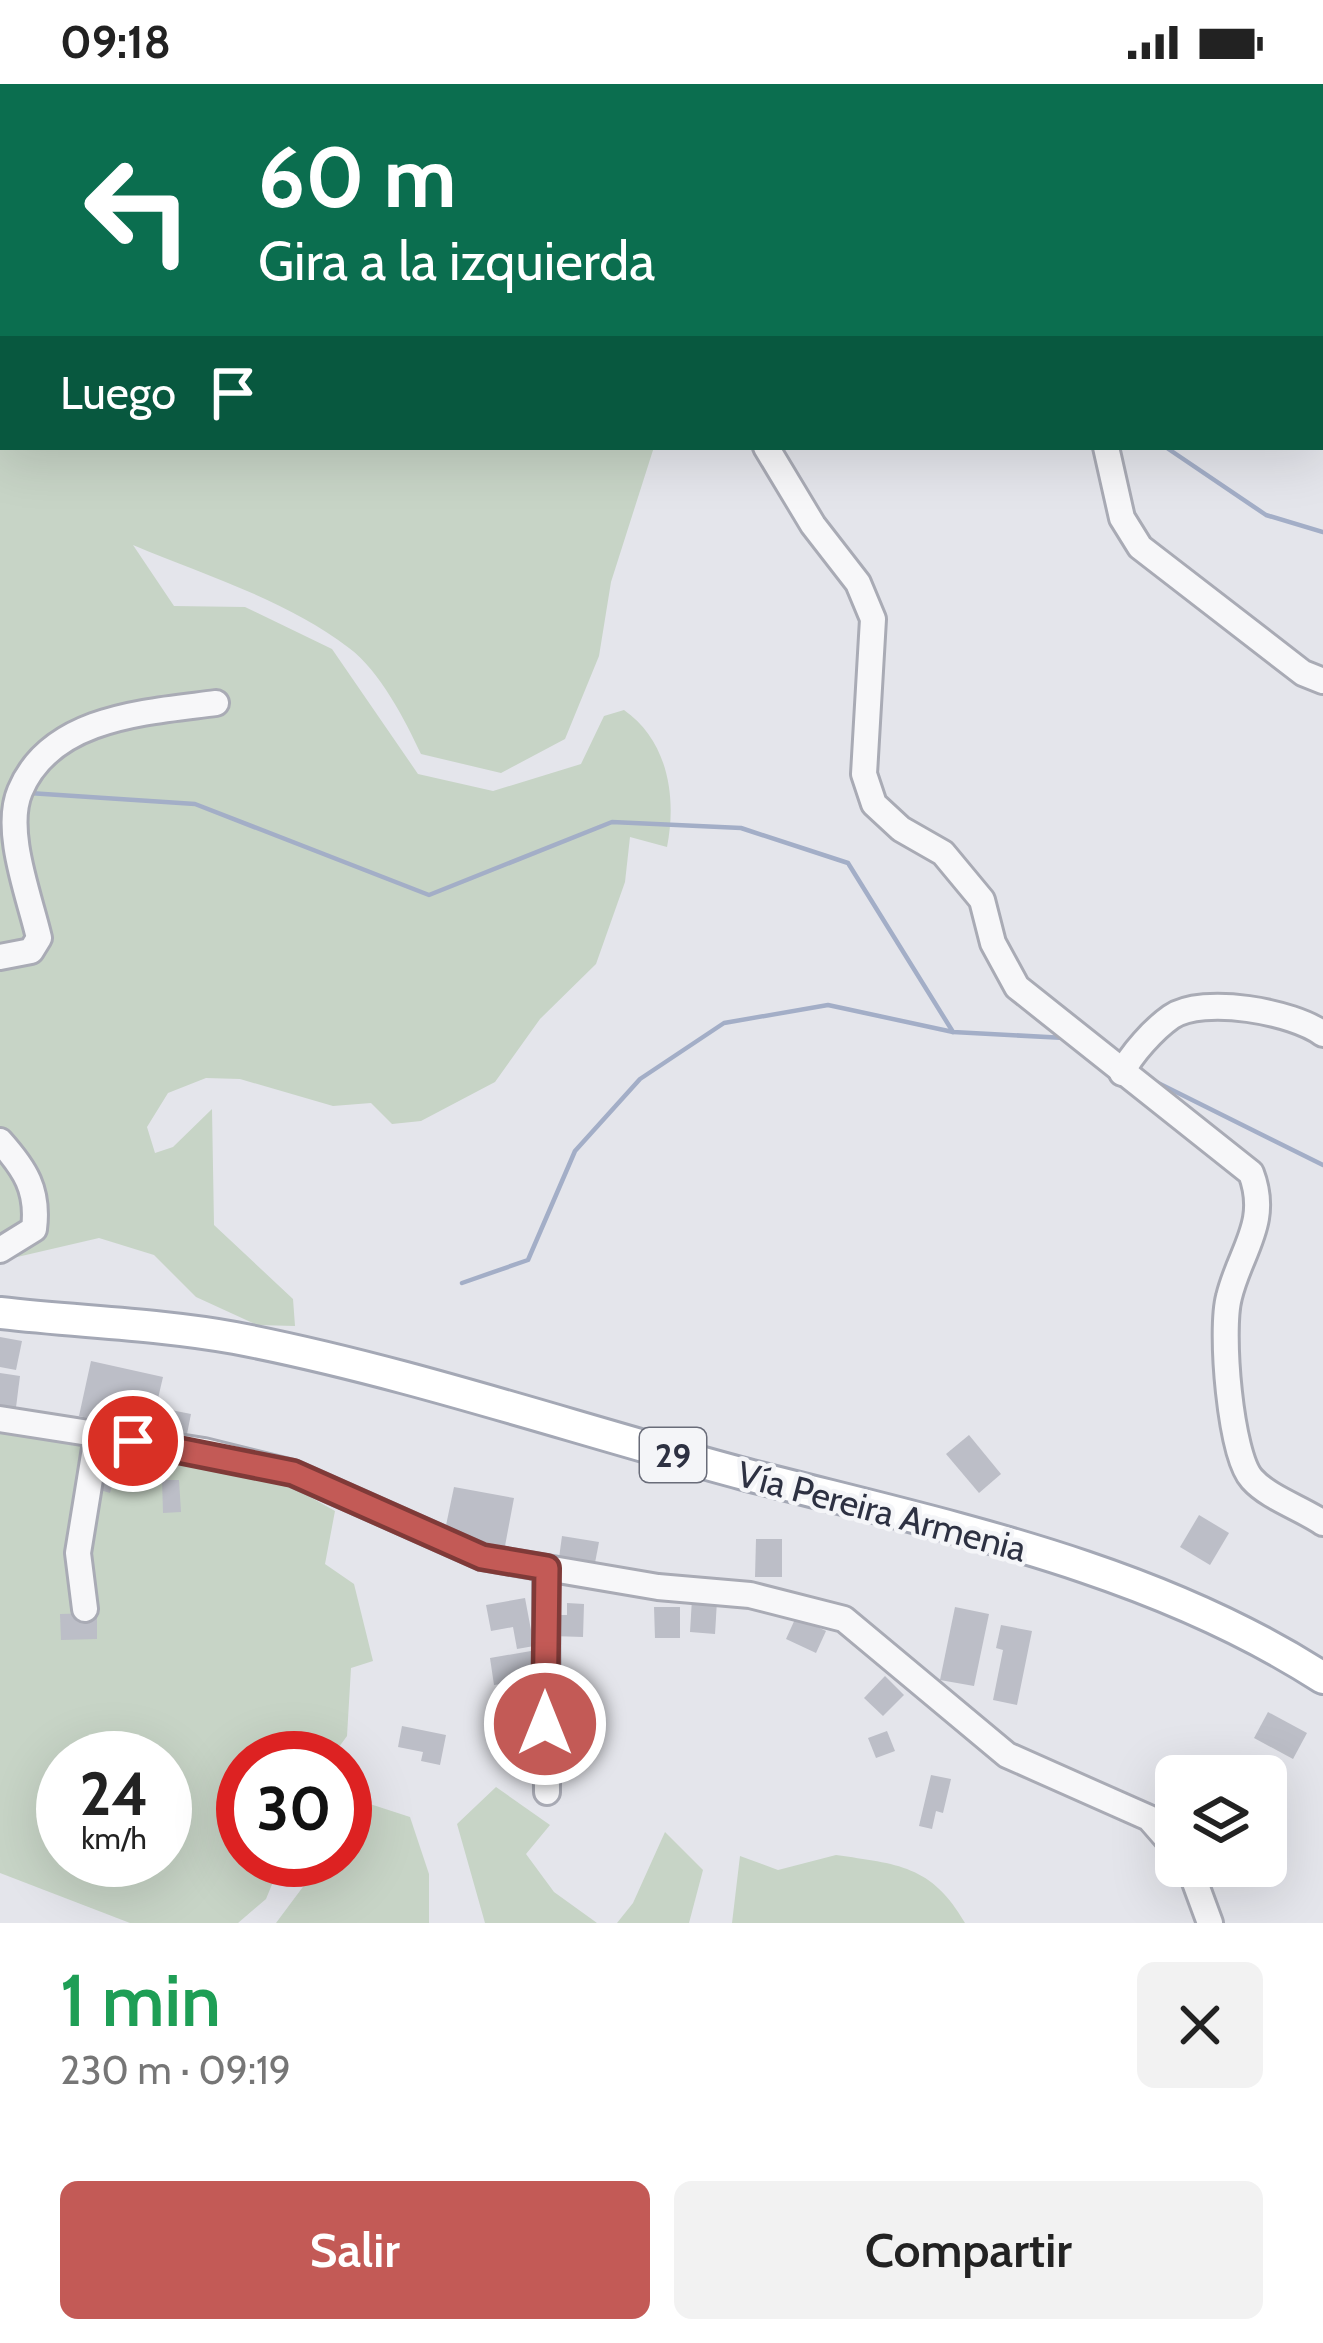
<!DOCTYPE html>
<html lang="es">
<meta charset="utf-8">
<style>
:root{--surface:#fff;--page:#f2f2f2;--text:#222;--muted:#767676;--accent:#c35a56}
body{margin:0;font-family:Cabin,sans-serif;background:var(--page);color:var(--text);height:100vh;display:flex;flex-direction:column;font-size:45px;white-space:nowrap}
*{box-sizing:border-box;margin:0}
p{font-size:39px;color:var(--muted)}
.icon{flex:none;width:66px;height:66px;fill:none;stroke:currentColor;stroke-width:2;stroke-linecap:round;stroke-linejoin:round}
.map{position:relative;height:1839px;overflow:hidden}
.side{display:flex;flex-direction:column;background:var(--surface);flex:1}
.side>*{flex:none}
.top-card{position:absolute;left:0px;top:0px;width:1323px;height:366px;box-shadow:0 12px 48px #0002;background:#0b6e4f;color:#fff;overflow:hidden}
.controls{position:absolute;left:1155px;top:1671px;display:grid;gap:24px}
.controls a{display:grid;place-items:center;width:132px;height:132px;border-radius:18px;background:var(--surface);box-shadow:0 12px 48px #0002;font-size:60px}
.speed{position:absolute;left:36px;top:1647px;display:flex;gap:24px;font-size:60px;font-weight:700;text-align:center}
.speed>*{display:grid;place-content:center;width:156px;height:156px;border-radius:50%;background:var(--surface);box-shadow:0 12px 48px #0002;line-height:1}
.speed small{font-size:30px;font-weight:400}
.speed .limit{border:18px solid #d22;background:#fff;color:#111}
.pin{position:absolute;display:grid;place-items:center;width:102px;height:102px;color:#fff;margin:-51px;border:6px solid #fff;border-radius:50%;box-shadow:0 3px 12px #0007}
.me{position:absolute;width:132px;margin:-66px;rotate:0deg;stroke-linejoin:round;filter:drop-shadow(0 0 9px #0008)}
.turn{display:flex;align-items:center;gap:42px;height:252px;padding:0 60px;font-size:54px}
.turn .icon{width:156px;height:156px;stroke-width:2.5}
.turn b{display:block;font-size:84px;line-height:102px}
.then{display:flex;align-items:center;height:114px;padding:0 60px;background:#0003;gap:24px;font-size:45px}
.round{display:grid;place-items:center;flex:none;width:126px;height:126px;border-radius:18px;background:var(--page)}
.head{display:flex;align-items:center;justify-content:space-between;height:204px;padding:0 60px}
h1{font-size:72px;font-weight:600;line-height:90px;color:#1e9e55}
.action{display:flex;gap:24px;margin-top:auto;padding:24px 60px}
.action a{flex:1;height:138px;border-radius:18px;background:var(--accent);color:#fff;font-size:48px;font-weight:600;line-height:138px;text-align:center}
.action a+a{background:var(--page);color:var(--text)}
.status{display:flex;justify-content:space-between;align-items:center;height:84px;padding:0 60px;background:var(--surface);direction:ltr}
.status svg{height:33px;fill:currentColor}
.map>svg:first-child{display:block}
</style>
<div class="status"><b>09:18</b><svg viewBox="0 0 49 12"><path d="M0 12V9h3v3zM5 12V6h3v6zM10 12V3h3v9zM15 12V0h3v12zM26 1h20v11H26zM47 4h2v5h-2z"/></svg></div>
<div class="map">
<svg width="1323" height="1839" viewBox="0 0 1323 1839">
<rect width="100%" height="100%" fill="#e4e5eb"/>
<g fill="#c7d4c6" fill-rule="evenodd">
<path d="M0 322 3 363H654L611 498 599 572 565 655 501 689 421 670C405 636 380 587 349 564 287 516 204 491 133 461L174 522 245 523 332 565 418 690 493 707 581 680 604 632 624 626C668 657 677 713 667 763L630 753 625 798 596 880 540 935 495 998 421 1037 392 1040 371 1019 333 1022 240 995 206 994 168 1009 147 1043 155 1069 173 1063 212 1025 214 1141 293 1215 295 1242 257 1241 196 1213 154 1171 99 1154 0 1177Z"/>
<path d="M0 1344 305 1396 303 1409 335 1427 325 1480 354 1500 373 1577 351 1584 347 1652 331 1674H243V1776H282L266 1815 238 1839H130L0 1789ZM63 1674H165V1776H63Z"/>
<path d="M496 1703 550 1741 526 1770 554 1808 597 1839H485L457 1740Z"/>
<path d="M370 1720 410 1733 429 1790V1839H276L323 1776H345V1749Z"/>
<path d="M665 1748 703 1786 689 1839H617L633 1819Z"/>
<path d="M836 1771C897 1780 932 1781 965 1839H732L740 1772 778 1786Z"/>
</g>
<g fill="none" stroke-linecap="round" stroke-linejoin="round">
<g stroke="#a3aec7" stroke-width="4.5">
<path d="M1167 364 1266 431 1323 448"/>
<path d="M29 709 195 720 429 811 612 738 741 744 848 779 953 948"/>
<path d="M1150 995 1323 1081"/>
<path d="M462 1199 528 1176 575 1067 640 995 724 939 828 921 953 948 1065 954"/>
</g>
</g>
<g fill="#bcbec7">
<path d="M0 1253 22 1257 16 1286 0 1283Z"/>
<path d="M91 1277 163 1293 156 1323 191 1330 186 1355 79 1332Z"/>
<path d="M0 1289 20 1292 15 1331 0 1329Z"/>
<path d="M969 1351 1001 1390 979 1409 946 1370Z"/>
<path d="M108 1368 140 1377 135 1397 115 1391 110 1409 97 1405Z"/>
<path d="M162 1396H179L181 1428 163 1429Z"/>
<path d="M454 1403 514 1414 505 1462 444 1451Z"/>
<path d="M1199 1431 1229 1449 1210 1481 1180 1463Z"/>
<path d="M562 1452 599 1458 595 1479 559 1474Z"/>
<path d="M756 1455H782V1493H755Z"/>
<path d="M525 1514 534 1562 517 1565 513 1543 491 1547 486 1521Z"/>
<path d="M692 1515 717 1517 715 1550 690 1548Z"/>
<path d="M567 1519 584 1520 583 1553 552 1552 553 1531H567Z"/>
<path d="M654 1523H680V1554H655Z"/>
<path d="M955 1523 989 1530 974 1602 940 1596Z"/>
<path d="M97 1529V1555L61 1556 60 1530Z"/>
<path d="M796 1533 826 1547 816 1569 786 1555Z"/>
<path d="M1001 1541 1032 1547 1017 1621 993 1616 1003 1566 996 1564Z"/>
<path d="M531 1567 535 1595 494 1601 490 1574Z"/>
<path d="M885 1592 904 1611 883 1632 864 1614Z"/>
<path d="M514 1612 518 1636 492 1640 489 1615Z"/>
<path d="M1268 1628 1307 1649 1293 1675 1254 1654Z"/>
<path d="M402 1642 446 1651 440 1681 421 1677 423 1668 398 1663Z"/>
<path d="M887 1647 895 1667 876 1674 868 1654Z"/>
<path d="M931 1691 951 1695 943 1729 936 1727 932 1745 919 1742Z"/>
</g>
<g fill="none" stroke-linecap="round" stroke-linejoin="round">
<defs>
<g id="minor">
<path d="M625 0 630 3"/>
<path d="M943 0 948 3"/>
<path d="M1275 0 1276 3"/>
<path d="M766 363 813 441 858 499 873 535 864 690 874 720 901 745 943 769 982 816 993 859 1017 903 1251 1089C1270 1139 1240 1167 1229 1213 1220 1246 1230 1371 1252 1395 1269 1414 1301 1424 1323 1439"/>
<path d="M1106 363 1122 434 1140 463 1303 589 1323 597"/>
<path d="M0 873 31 867 39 854C30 814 3 747 20 707 51 632 148 628 216 619"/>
<path d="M1122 989C1131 970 1154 945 1171 933 1203 911 1294 928 1323 950"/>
<path d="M0 1057C25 1085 39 1106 34 1145L0 1166"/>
<path d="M0 1335 204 1367 293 1389 482 1473 658 1503 750 1511 844 1535 1007 1671 1149 1734 1176 1765"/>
<path d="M546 1484 547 1708"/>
<path d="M85 1525 78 1469 97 1352"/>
<path d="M1189 1782 1210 1839"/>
</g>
<path id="major" d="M0 1229C78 1238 158 1240 235 1254 406 1287 575 1345 744 1390 940 1441 1150 1482 1323 1594"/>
</defs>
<use href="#minor" stroke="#a9abb5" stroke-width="30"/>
<use href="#major" stroke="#a4a8b5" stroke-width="36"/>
<use href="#minor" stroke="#f7f7f9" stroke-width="24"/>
<use href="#major" stroke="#fff" stroke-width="30"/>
</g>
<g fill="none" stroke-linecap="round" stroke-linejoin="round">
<defs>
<path id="route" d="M133 1357 293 1389 482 1473 547 1484 545 1640"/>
</defs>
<use href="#route" stroke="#7f3a38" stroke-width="30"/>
<use href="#route" stroke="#c35a56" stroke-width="21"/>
</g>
<g text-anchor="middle" stroke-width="9" stroke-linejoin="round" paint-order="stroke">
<rect fill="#f4f5f8" stroke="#696c79" stroke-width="3" x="640" y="1344" width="66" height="54" rx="9"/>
<g font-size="33" font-weight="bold" fill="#2d3142">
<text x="673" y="1383">29</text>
</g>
<g font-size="36" fill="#2d3142" stroke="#f4f5f8">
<text transform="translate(882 1427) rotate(15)" y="13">Vía Pereira Armenia</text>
</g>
</g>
</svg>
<div class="controls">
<a><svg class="icon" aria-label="layers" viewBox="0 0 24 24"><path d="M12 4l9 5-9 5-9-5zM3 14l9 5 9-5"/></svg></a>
</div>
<div class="speed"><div>24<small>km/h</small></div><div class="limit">30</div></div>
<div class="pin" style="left:133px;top:1357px;background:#d93025"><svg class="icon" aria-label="arrive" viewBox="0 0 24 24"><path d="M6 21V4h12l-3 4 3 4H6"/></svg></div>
<svg class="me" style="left:545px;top:1640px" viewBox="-20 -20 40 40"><circle r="17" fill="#c35a56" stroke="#fff" stroke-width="3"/><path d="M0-11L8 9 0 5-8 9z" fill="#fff"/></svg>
<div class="top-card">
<div class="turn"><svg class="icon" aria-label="left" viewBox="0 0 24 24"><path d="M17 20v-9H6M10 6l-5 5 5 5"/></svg><div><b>60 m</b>Gira a la izquierda</div></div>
<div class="then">Luego<svg class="icon" aria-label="arrive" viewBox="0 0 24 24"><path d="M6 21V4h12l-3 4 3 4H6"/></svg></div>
</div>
</div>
<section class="side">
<div class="head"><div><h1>1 min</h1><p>230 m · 09:19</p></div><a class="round"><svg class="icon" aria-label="close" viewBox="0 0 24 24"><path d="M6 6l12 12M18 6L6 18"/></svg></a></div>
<div class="action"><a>Salir</a><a>Compartir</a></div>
</section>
